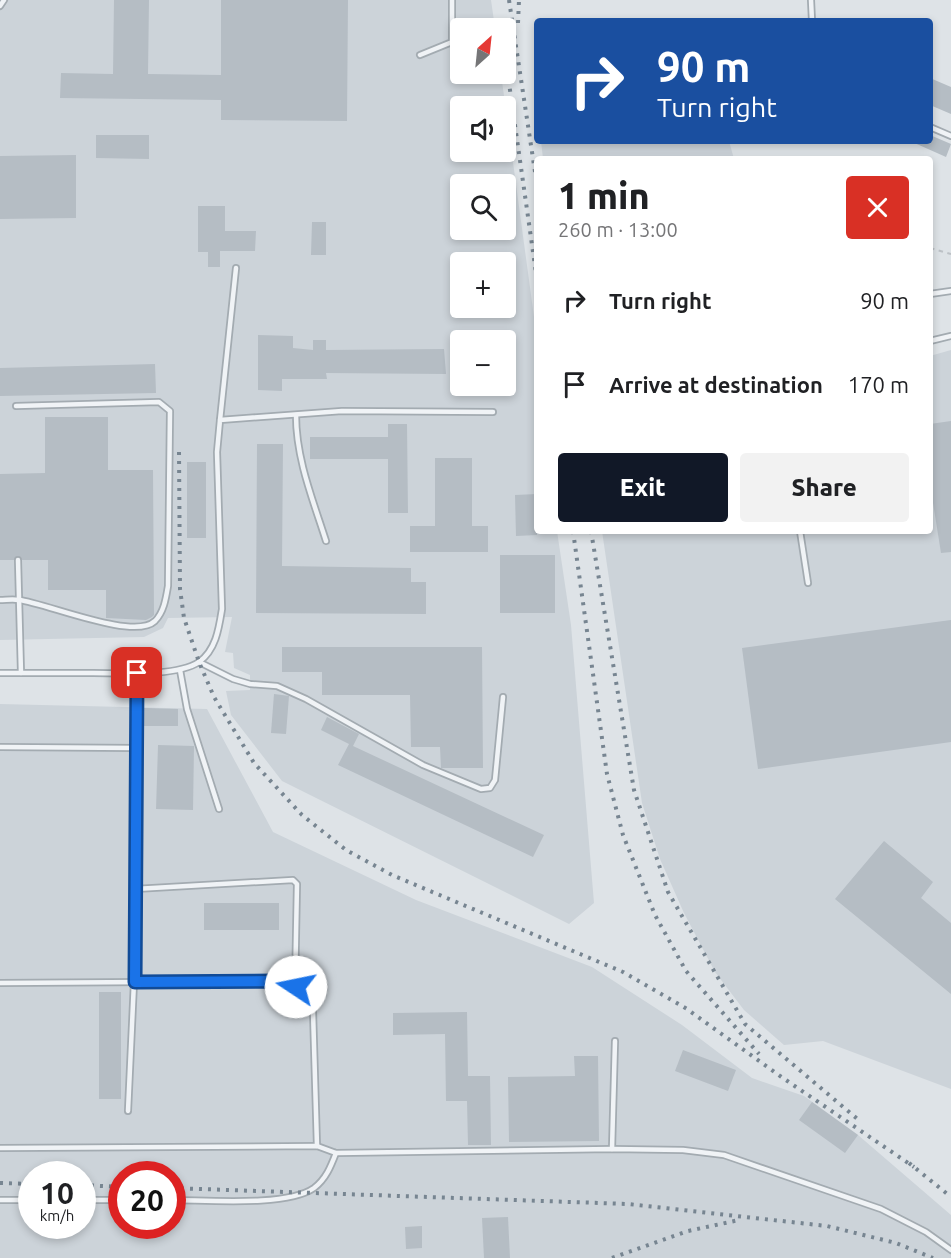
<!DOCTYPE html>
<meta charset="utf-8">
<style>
:root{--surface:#fff;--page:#f2f2f2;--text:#202124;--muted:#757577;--accent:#111827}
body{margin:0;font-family:Ubuntu,sans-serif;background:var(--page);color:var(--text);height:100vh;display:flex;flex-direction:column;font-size:22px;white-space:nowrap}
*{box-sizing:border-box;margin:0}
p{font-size:20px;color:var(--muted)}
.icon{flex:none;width:33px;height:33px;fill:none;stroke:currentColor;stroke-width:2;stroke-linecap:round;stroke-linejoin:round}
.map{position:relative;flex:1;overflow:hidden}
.panel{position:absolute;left:534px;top:156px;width:399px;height:378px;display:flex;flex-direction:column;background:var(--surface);border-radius:6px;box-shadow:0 3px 9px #0003}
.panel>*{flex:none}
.guide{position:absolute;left:534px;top:18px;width:399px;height:126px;border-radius:6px;box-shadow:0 3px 9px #0003;background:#1a4fa0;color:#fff;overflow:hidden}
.needle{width:39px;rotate:27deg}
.tools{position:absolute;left:450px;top:18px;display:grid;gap:12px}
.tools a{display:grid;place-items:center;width:66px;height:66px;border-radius:6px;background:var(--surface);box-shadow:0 3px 9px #0003;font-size:30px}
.speed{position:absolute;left:18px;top:1161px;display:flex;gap:12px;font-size:30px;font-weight:700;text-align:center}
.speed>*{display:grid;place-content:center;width:78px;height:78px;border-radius:50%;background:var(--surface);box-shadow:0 3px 9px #0003;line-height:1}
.speed small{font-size:15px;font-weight:400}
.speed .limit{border:9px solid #d22;background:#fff;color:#111}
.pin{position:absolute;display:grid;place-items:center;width:51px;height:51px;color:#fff;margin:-26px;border-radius:12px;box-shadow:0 3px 9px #0006}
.me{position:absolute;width:66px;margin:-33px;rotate:281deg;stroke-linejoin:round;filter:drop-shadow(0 0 4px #0008)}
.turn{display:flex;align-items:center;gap:21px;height:126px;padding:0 24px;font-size:27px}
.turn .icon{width:78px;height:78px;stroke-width:2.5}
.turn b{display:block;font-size:42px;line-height:51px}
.round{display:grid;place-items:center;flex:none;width:63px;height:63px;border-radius:6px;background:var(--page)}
.summary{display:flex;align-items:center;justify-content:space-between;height:102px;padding:0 24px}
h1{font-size:36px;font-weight:800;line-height:45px}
.action{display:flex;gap:12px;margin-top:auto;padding:12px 24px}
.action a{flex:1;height:69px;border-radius:6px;background:var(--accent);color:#fff;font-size:24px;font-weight:800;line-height:69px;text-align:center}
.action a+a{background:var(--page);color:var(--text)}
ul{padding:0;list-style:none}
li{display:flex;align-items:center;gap:18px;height:84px;padding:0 24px}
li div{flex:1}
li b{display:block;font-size:22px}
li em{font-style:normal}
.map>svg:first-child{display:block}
</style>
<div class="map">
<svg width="951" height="1258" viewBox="0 0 951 1258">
<rect width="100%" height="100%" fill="#dee3e7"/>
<g fill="#ccd3d9" fill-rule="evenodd">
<path d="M0 0H491L495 28H460V74H501L537 339V531H557L571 625 594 903 569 924 282 781 231 715 226 691 250 690V675L234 668 233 653 225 652 232 617 168 618 163 628 144 637 0 640ZM460 106H506V152H460ZM460 184H506V230H460ZM460 262H506V308H460ZM460 340H506V386H460Z"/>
<path d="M541 141H729L734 159H543Z"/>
<path d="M951 350V1089L823 1041 784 1045 744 1010 715 972 684 913 660 859 642 803 602 531H930V356Z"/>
<path d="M0 704 207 709 273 832 416 900 592 967 682 1025 752 1078 804 1096 858 1135 951 1215V1258H0ZM32 1174H82V1226H32ZM122 1174H172V1226H122Z"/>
</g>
<g fill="#b5bdc4">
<path d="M114 0H149L148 74 221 75V0H348L347 121 221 120V100L60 98 61 73 113 74Z"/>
<path d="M930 78 951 87V114L930 105Z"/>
<path d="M96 135H149V159L96 158Z"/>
<path d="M930 135 951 144 946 157 910 141H930Z"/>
<path d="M76 155V218L0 219V156Z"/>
<path d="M198 206H225V231H256L255 251H220V267H208V252H198Z"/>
<path d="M312 222H326V255H311Z"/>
<path d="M258 335 293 336V348L313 350V340H326V350L444 349 446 374 326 373 327 379H282V391L258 390Z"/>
<path d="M155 364 156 393 0 396V368Z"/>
<path d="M45 417H108V470H153L154 615 152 617 146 620 106 618V590H48V560H22L18 556 14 560H0V474L45 473Z"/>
<path d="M951 421V552L941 553 930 484V424Z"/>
<path d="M388 424H407L408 513H388V459H310V437H388Z"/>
<path d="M257 444H283L282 566 411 568V582H426V614L256 613Z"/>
<path d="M435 458H472V526H488V552H410V526H435Z"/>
<rect x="187" y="462" width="19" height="76"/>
<path d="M537 494V535L516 536 515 495Z"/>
<rect x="500" y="555" width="55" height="58"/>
<path d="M951 620V742L758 769 742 648Z"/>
<path d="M282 647H482L483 768H441L440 747H411L410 695H322V672H282Z"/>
<path d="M274 694 289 696 286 734 271 733Z"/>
<path d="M144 708 178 709V726H143Z"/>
<path d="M327 717 359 734 353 746 544 835 533 857 338 765 349 744 321 730Z"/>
<path d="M158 745 194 746 193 810 156 809Z"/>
<path d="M884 841 933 882 921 898 951 923V994L835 899Z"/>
<rect x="204" y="903" width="75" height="27"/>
<rect x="99" y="992" width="22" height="107"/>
<path d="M467 1012 468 1076H490L491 1145H468L467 1101H446L445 1034 393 1035V1013Z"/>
<path d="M683 1050 736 1070 728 1091 675 1071Z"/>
<path d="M574 1056H598L599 1141 509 1142 508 1077 575 1076Z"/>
<path d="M812 1102 858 1135 845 1153 799 1120Z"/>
<path d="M508 1217 510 1258H484L482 1218Z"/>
<path d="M422 1226V1248L406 1249 405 1227Z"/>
</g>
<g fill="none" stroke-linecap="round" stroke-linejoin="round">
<defs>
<g id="service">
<path d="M811 0 812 21"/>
<path d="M0 6 4 0"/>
<path d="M420 55 452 42V0"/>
<path d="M930 127 951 136"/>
<path d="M930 294 951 291"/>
<path d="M930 341 951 336"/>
<path d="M296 415C296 459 313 500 326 541"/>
<path d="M220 420 236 268"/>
<path d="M800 531 808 583"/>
<path d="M18 560 21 673"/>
<path d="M0 600C6 600 13 599 19 600 46 603 134 641 155 621 164 612 166 598 168 586L170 411 159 402 16 406"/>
<path d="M199 662 233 679 250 684 277 686 306 699 423 765 481 789 490 788 495 780 503 697"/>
<path d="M180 670 187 709 219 809"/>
<path d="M0 673C31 673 62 673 93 673 121 673 176 677 199 662 216 650 219 628 222 609L217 452 220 420 342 411 493 412"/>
<path d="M0 747 136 748"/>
<path d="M135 889 293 880 297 884 295 987"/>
<path d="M0 983 276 981C298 987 303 990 313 1011L317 1146"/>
<path d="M128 1111 134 982 137 673"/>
<path d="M0 1148 317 1146 336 1153 612 1149 683 1150 724 1155 881 1209 926 1232 951 1250"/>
<path d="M612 1149 615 1041"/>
<path d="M0 1200H32"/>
<path d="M82 1200H122"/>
<path d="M172 1200C206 1200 287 1207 314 1188 326 1179 331 1166 336 1153"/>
</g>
</defs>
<use href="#service" stroke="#a3abb1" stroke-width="8"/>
<path stroke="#bcc1c6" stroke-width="2" stroke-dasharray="4.5 4.5" stroke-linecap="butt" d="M930 248 951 254"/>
<use href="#service" stroke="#f0f3f6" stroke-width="4.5"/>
<g stroke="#778591" stroke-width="4" stroke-dasharray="3 6" stroke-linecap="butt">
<path d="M509 0 537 185"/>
<path d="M518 23 519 0"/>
<path d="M506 62 537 280"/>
<path d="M179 452 180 589 184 618 199 662 214 697 254 763 302 815 346 850 392 875 623 972 687 1009 780 1076 914 1167"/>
<path d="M573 531 607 774 623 835 655 915 686 971 759 1054"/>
<path d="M591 531 634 790 668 892 745 1024 861 1122"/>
<path d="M909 1163 951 1197"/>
<path d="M0 1183 32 1184"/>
<path d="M82 1185 122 1187"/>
<path d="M172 1188 628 1204 827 1226 896 1243 933 1258"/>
<path d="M612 1258 688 1231 739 1220"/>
</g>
</g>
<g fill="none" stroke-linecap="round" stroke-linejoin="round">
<defs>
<path id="route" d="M137 673 135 982 276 981 296 987"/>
</defs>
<use href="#route" stroke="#114b97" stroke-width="15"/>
<use href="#route" stroke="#1a73e8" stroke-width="10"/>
</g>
</svg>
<div class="tools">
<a><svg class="needle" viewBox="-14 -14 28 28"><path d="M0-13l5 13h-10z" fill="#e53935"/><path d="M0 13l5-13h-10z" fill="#757577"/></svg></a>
<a><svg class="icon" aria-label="sound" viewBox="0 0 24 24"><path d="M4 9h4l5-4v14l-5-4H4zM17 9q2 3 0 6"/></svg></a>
<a><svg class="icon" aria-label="search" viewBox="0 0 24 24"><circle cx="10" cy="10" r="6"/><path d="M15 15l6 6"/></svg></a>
<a>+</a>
<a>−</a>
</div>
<div class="speed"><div>10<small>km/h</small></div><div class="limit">20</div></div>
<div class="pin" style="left:137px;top:673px;background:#d93025"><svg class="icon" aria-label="arrive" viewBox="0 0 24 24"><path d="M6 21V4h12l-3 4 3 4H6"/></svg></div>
<svg class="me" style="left:296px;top:987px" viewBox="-20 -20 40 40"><circle r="19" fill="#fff"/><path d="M0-13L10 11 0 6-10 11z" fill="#1a73e8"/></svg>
<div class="guide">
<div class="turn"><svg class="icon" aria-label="right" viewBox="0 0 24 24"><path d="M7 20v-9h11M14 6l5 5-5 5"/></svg><div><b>90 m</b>Turn right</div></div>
</div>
<section class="panel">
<div class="summary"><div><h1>1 min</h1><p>260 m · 13:00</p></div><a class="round" style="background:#d93025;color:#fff"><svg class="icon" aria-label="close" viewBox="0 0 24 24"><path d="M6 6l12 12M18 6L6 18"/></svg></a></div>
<ul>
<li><svg class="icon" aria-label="right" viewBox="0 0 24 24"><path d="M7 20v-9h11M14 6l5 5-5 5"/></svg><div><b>Turn right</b></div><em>90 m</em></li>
<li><svg class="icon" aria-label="arrive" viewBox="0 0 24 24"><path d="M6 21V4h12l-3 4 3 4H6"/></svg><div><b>Arrive at destination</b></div><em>170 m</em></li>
</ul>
<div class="action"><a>Exit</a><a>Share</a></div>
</section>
</div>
